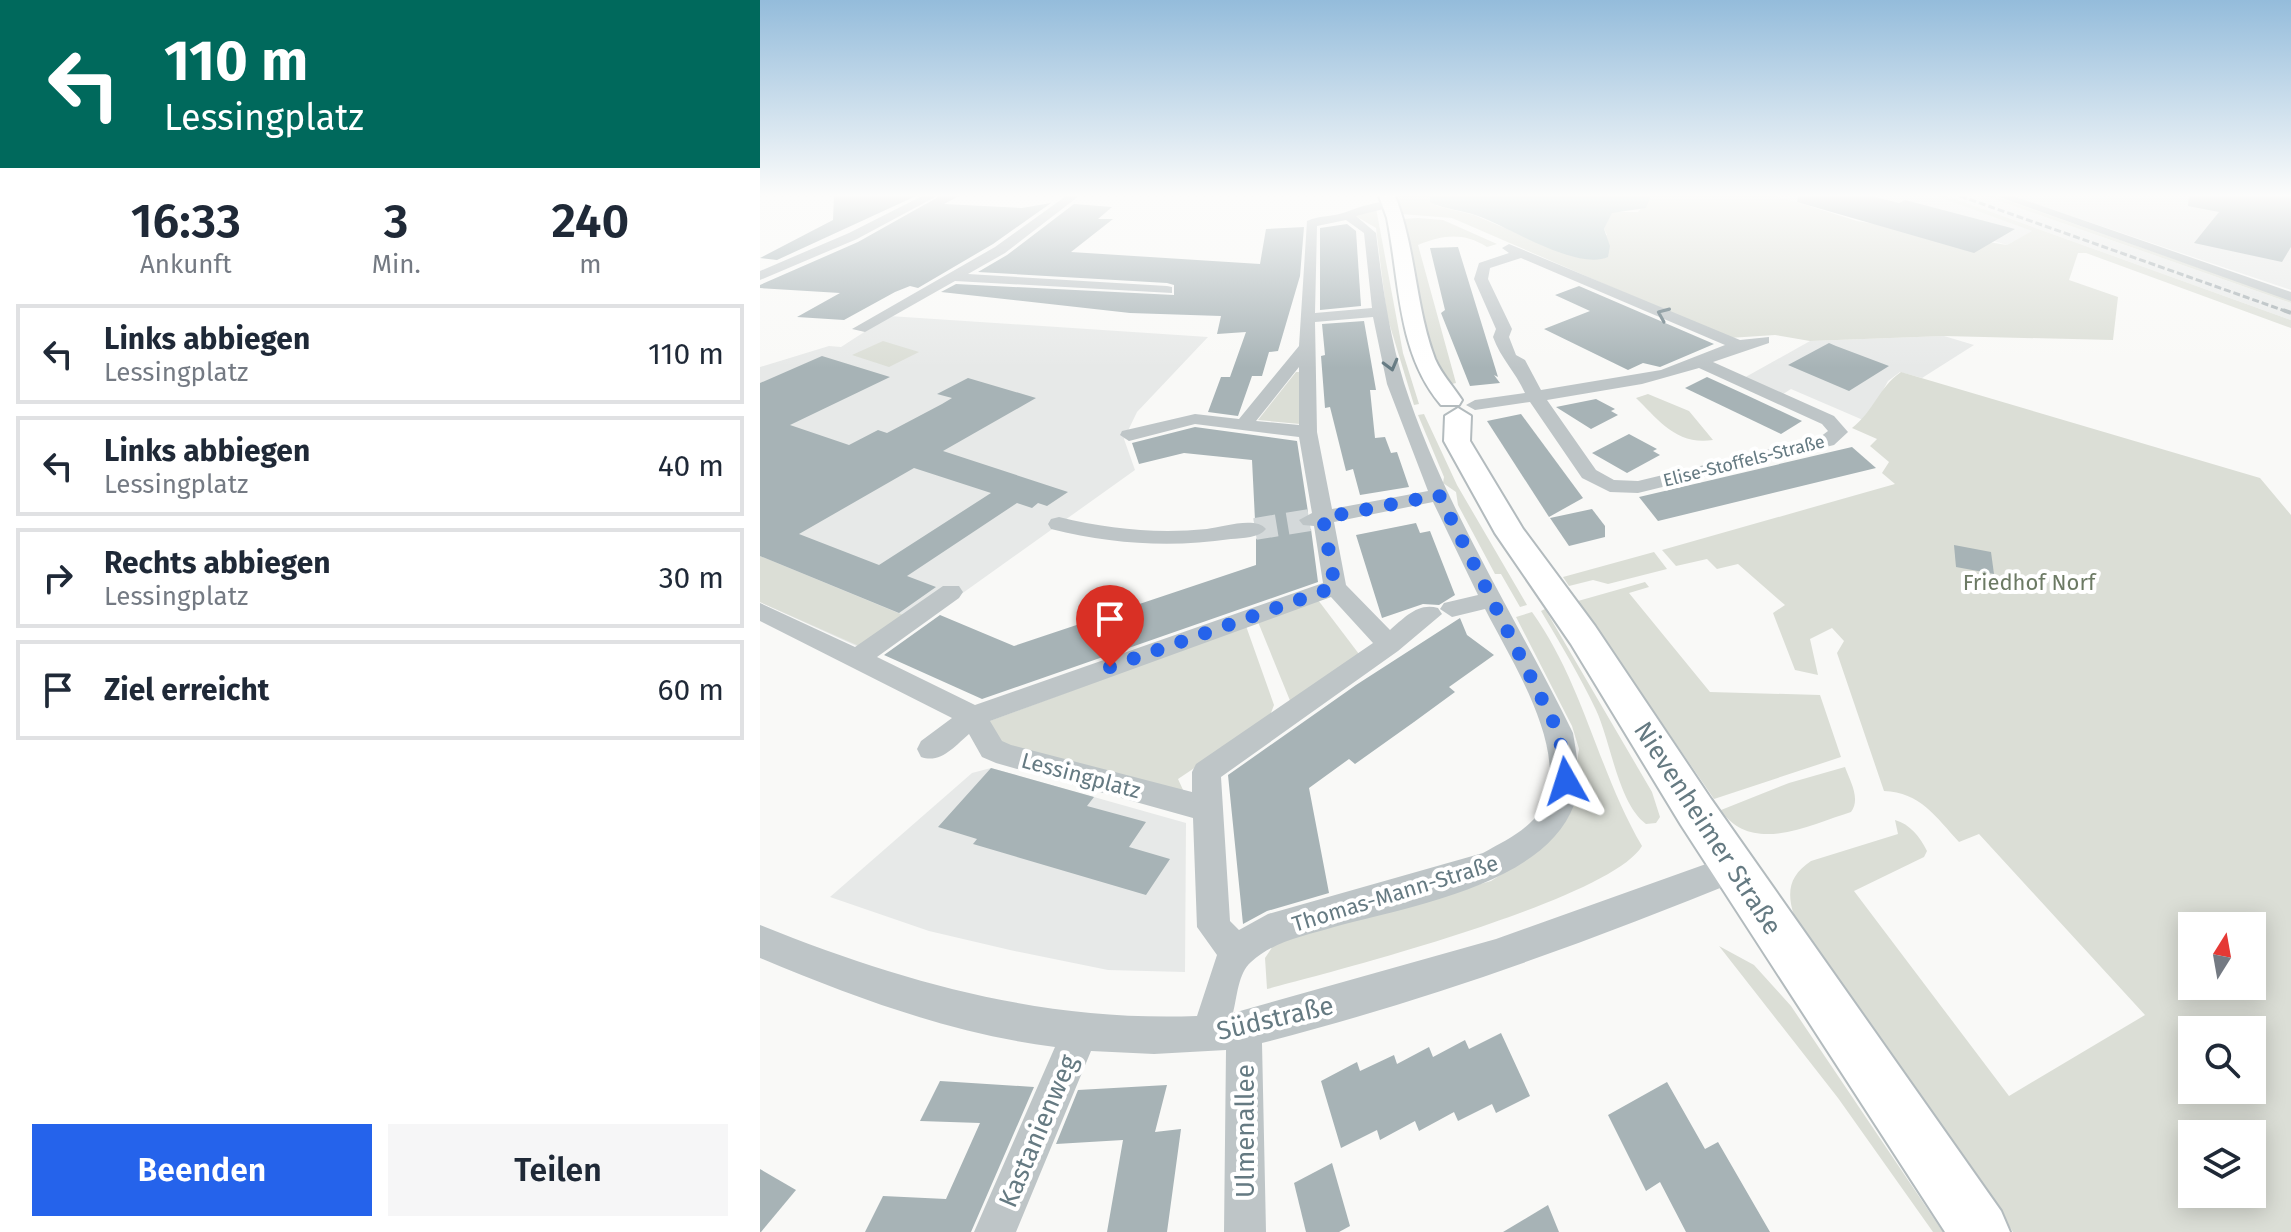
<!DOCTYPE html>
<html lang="de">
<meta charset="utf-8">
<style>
:root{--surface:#fff;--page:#f6f6f7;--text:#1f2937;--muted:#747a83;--line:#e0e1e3;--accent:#2563eb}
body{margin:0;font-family:"Fira Sans",sans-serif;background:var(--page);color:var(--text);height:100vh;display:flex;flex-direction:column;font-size:30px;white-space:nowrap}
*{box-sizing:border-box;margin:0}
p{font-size:26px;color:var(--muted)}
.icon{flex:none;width:44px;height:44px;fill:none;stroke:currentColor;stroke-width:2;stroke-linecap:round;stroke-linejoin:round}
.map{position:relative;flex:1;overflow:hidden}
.panel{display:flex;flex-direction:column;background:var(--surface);width:760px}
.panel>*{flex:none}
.guide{background:#00695c;color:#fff;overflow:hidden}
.needle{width:52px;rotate:11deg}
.buttons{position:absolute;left:1418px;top:912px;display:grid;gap:16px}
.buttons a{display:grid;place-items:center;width:88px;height:88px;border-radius:0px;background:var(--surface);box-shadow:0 4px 20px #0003;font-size:40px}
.pin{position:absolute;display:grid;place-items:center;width:68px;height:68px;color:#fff;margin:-82px -34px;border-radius:50% 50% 50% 0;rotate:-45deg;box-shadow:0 0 8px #0007}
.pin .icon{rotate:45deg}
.me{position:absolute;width:88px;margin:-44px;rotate:354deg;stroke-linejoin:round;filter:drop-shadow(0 0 6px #0008)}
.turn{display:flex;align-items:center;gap:28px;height:168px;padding:0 32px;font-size:36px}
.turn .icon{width:104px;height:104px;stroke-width:2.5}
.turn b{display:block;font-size:56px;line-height:68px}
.eta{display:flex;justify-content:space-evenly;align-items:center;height:136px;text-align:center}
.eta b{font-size:48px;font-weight:600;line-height:56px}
.cta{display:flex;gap:16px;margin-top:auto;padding:16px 32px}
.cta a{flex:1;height:92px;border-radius:0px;background:var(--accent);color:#fff;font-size:32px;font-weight:600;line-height:92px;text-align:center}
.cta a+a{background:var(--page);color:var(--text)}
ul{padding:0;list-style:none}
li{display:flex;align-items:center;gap:24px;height:100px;margin:0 16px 12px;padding:0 16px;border:4px solid var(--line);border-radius:0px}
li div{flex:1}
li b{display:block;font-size:30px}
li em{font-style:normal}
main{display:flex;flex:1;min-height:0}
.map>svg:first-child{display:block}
</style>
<main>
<section class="panel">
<div class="guide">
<div class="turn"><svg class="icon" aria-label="left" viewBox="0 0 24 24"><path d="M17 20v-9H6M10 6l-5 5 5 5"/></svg><div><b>110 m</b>Lessingplatz</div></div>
</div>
<div class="eta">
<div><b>16:33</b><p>Ankunft</p></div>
<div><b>3</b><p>Min.</p></div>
<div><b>240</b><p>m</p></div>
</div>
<ul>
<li><svg class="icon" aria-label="left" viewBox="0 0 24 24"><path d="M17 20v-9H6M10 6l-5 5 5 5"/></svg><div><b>Links abbiegen</b><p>Lessingplatz</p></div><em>110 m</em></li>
<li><svg class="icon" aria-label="left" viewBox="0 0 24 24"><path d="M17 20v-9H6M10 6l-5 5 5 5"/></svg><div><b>Links abbiegen</b><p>Lessingplatz</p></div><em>40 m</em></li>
<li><svg class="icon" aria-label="right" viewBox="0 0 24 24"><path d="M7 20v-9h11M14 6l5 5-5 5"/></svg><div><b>Rechts abbiegen</b><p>Lessingplatz</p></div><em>30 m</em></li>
<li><svg class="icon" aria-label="arrive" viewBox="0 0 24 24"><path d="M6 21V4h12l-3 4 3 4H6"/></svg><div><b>Ziel erreicht</b></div><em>60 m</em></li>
</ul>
<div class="cta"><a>Beenden</a><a>Teilen</a></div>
</section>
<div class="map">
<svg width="1531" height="1232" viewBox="0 0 1531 1232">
<rect width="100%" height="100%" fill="#f9f9f7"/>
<g fill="#e7e9e8">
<path d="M1017 196H1176L1273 231 1247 245 1234 241 1214 253Z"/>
<path d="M1187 196H1225L1531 303V320Z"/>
<path d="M1252 196H1531V290L1528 289Z"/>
<path d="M129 316 448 337 377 412 364 439 375 470 116 655 0 602V367L69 346 81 347Z"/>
<path d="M1184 336 1214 345 1162 378 1140 372 1128 381 1110 414 1103 420 1031 389 1020 396 982 379 1050 341Z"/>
<path d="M231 768 426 823 425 972 348 970 250 950 169 931 70 897 212 773Z"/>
</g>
<g fill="#dbded6" fill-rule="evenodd">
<path d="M634 196H670L677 206 714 215 801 252 847 235 844 229 852 212H878L891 196H1017L1097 221 1247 245 1272 231 1176 196H1187L1531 320V328L1326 253H1318L1309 280 1358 297 1353 340 1184 336 1050 341 1015 335 969 338 692 218 641 214Z"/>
<path d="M1225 196H1235L1531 300V303Z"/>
<path d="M616 208 643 353 659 404 654 405 627 316 616 228 594 215Z"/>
<path d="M658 218 683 220 737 244 727 247C703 232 683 235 658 245L696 383 688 385C663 351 652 263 643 219Z"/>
<path d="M123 341 159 352 129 367 92 355Z"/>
<path d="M536 372H541L540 424 498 420Z"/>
<path d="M1141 372 1500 478 1531 515V1232H1253L1034 915C1026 891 1030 875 1051 861L1138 834 1135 820C1150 824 1160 837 1167 851L1164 857 1094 891 1249 1096 1385 1015 1219 834 1199 842C1176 817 1160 792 1124 791L1077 653 1084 641 1072 628 1050 639 1058 675 1035 670 1013 613 1025 605 978 564 957 569 947 559 916 566 902 550 1135 484 1122 473 1129 462 1110 446 1117 439 1092 428C1114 411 1119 387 1141 372ZM1432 926H1492V986H1432ZM1432 1030H1492V1090H1432ZM1432 1134H1492V1194H1432Z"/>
<path d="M888 394 929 411 953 440C916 446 897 418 876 398Z"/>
<path d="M664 414 697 485 767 605 760 607 741 574H735L698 505 696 492 683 483 684 477 658 415Z"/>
<path d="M894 552 907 569 848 584 833 580 809 586 803 577Z"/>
<path d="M0 556 143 615 99 646 0 602Z"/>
<path d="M885 582 889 587 869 593 950 692 1060 695 1081 757 954 799 818 601Z"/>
<path d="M558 600 602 658 531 703 498 622Z"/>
<path d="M785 609 892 792 900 817 896 823 886 824C858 803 851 742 836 710 820 676 800 643 781 611Z"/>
<path d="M772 612C823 683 838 771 882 846 850 900 576 971 507 989L505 958 515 943 731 881 780 849 809 814 819 749 812 726 756 617Z"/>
<path d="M486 626 514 705 509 718 418 779 424 792 232 742 224 723Z"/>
<path d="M1085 767C1090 781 1101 799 1091 812 1052 824 991 856 961 810L1029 783Z"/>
<path d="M959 946 994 965 1031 1006 1183 1232H1173L1078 1098Z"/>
</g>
<path fill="#b7c7c8" d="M670 196H891L886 208 852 213 844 229 850 246 848 257C817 271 749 227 718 216 703 210 685 210 670 202Z"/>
<g fill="#a7b3b6" fill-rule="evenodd">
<path d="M74 196H156L17 260 0 258 73 220Z"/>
<path d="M180 196H199L184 204 262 208 291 203 233 244 158 288 150 286 135 292 84 320 37 317 80 293 0 288V285L98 242Z"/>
<path d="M1038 196H1111L1139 203 1145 200 1255 229 1214 253 1037 202Z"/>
<path d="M1429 196H1531V247L1522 262 1434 243 1459 212 1428 206Z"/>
<path d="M314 204 352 207 338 219H353L311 252 500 264 506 229 544 227 540 276 518 351 509 352 502 376H492L478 416 448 412 461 377H470L486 332 457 334 461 316 370 313 181 292 196 284 414 295V285L407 283 218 272 247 255Z"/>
<path d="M587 224 596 231 601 306 560 310V228Z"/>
<path d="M698 247 738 377 734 375 740 383 710 386 681 313 685 310 670 248Z"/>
<path d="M819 286 954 344 900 367 883 363 868 370 784 329 830 311 795 295Z"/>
<path d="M604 321 616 390H610L615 438 625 437 631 453 637 452 649 487 600 495 593 469 586 471 570 407 565 408 561 356 565 355 562 324Z"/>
<path d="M1069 343 1076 346 1129 366 1089 391 1028 365Z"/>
<path d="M62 356 130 377 30 425 89 445 118 430 127 433 182 404 192 398 177 394 208 378 276 398 183 451 308 492 287 506 278 503 272 508 257 503 147 576 176 587 139 613 0 556V383ZM154 468 231 493 119 565 39 534Z"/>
<path d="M947 377 982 393 1042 421 1021 434 925 388Z"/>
<path d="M836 399 855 409 851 411 858 415 831 429 796 407Z"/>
<path d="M761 414 823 498 789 517 727 421Z"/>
<path d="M435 427 537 441 548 512 536 519 541 527 551 529 558 582 222 699 124 655 180 615 254 646 496 565V539L509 529 495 520 492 460 424 453 379 464 372 443Z"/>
<path d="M869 434 897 449 893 451 900 455 867 473 832 453Z"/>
<path d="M1092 447 1116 468 898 521 879 497Z"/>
<path d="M832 509 845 526V537L809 546 790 518Z"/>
<path d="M656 523 660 533 670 531 695 595 679 605 663 604 622 618 596 535Z"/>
<path d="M1194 545 1231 552 1234 574 1196 567Z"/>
<path d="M700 618 707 635 734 655 689 687 695 692 654 722 595 764 589 759 549 788 569 893 507 911 483 924 468 775 596 685Z"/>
<path d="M231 768 334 797 327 806 386 822 369 847 410 859 386 895 213 844 217 839 178 827Z"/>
<path d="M741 1033 770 1096 736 1113 732 1104 698 1121 694 1112 659 1131 655 1121 620 1140 617 1130 581 1148 561 1081 597 1062 600 1071 634 1055 637 1064 669 1047 673 1057 705 1040 709 1049Z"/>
<path d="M180 1081 274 1087 211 1232H105L123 1196 186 1199 220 1123 160 1121Z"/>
<path d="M907 1082 945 1149 958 1142 1010 1232H926L900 1182 886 1191 848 1115Z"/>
<path d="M407 1085 395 1132 421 1129 407 1232H347L363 1140 296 1144 318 1090Z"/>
<path d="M572 1163 590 1226 579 1232H546L534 1183Z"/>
<path d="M0 1169 36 1190 1 1232H0Z"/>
<path d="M788 1205 799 1232H743Z"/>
</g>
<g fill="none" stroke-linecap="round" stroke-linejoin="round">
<path stroke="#d4d9da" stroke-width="22" stroke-dasharray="22 11" stroke-linecap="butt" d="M495 529 550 520"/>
<defs>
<g id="secondary">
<path d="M619 196H635C656 248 655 306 675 359 682 375 693 386 702 400L699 405H681C637 353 640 283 627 218Z"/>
<path d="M698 408 711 416 710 441 763 529 835 626 951 799 1241 1211 1250 1232H1185L921 825 811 644 735 533 684 441 685 416Z"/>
</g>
</defs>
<use href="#secondary" stroke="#b3bbbe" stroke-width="4"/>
<g fill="#bec5c7" fill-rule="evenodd">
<path d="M162 196H177L97 239 0 280V271L89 233Z"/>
<path d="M306 196H319L245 253 208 274 407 286 412 287V293L195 281 105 332 92 329 235 247Z"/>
<path d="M1236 196H1253L1531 292V301Z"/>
<path d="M631 200 635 202V206L596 216 616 233C622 283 629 334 644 383 684 507 756 617 813 733 817 757 822 781 814 805 784 885 647 907 574 927 544 936 514 941 491 962 478 973 477 998 473 1013L736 939 974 854 985 858 990 868 985 878C828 942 667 1001 502 1043L506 1232H464L466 1050 394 1054 331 1051 256 1232H214L295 1047C193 1034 95 998 0 958V925C141 982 283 1022 437 1016L457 955 437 927 433 818 236 763 222 757 209 734C195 746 181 764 161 757L157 749 161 741 192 718 0 621V603L95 647 183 586H199L203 592 199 598 117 657 215 705 563 583 554 526 543 525 539 520 552 513 539 437 435 424 369 441 360 435 362 431 435 414 479 419 539 346 547 221C560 215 573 217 586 212 601 206 614 203 631 200ZM586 220 604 233 612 308 555 313 557 226ZM613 317 627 384 668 491 572 509 557 432 555 322ZM539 367V425L496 421ZM673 502 718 595 684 603 680 609 692 617 725 609C751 661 821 765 774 819 760 834 741 843 723 853L508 914 479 930 470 921 461 777 638 651 682 614 678 608C658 602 644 618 630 630L586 585 574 522ZM571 597 613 643 436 764 432 772V792L251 745 242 741 230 721Z"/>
<path d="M749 244 980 340 1009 337V343L953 362 1074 416 1088 432 1074 445 878 493 850 492 822 478 770 402 715 410 706 405 715 400 765 393C755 371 741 359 733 337L736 329 714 279 719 263 749 253 742 248ZM761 258 965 345 901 370 781 390 765 360 756 355 749 337 752 329 728 279 730 268ZM939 368 1062 424 1068 431 1060 437 878 481 854 480 836 470 787 400 882 384Z"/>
<path d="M299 517C348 529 396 534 447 529 462 527 496 516 506 529 499 538 483 538 471 539 410 548 352 544 291 529L288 524 291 519Z"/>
</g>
<use href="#secondary" fill="#fff" fill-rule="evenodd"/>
<path stroke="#a0aaae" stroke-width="3" stroke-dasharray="7 3" stroke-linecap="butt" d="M1200 196 1528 312"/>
<path stroke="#a0aaae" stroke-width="4" stroke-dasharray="9 4" stroke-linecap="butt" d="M1523 310 1531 313"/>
</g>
<defs><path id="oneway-chevron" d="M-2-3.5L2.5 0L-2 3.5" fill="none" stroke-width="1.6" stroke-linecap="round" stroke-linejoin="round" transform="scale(2)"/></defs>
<g stroke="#657a82">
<use href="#oneway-chevron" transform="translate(903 314) rotate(-157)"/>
<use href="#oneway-chevron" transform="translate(631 365) rotate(75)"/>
</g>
<linearGradient id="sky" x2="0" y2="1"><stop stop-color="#94bcdb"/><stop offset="0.53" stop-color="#fcfcfb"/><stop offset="1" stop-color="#fcfcfb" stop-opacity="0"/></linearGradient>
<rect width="1531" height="368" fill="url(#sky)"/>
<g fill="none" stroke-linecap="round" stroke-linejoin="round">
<path stroke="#2563eb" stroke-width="14" stroke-dasharray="0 25.2" d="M350 667 575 587 563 518 679 495 799 733 806 781"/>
</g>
<g text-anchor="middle" stroke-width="8" stroke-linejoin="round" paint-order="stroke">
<g font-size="18" fill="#657a82" stroke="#fff">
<text transform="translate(984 461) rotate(-14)" y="6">Elise-Stoffels-Straße</text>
</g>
<g font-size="22" fill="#6c7a64" stroke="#fff">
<text x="1269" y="590">Friedhof Norf</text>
</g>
<g font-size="22" fill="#657a82" stroke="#fff">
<text transform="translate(321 775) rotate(15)" y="8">Lessingplatz</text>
<text transform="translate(635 893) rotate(-17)" y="8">Thomas-Mann-Straße</text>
</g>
<g font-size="26" fill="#657a82" stroke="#fff">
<text transform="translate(948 828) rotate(57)" y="9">Nievenheimer Straße</text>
<text transform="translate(515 1018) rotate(-13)" y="9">Südstraße</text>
<text transform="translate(278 1131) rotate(-67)" y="9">Kastanienweg</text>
<text transform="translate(485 1131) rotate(-90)" y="9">Ulmenallee</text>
</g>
</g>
</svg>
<div class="buttons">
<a><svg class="needle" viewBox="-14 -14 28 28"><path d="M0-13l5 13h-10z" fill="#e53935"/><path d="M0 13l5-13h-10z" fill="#747a83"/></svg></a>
<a><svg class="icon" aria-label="search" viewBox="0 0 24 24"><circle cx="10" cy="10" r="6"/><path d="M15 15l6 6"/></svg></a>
<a><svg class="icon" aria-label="layers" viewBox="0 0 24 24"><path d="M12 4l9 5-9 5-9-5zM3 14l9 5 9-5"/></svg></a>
</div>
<div class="pin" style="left:350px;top:667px;background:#d93025"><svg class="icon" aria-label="arrive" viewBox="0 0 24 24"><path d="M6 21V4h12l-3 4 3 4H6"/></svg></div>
<svg class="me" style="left:806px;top:781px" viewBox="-20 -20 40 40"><path d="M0-17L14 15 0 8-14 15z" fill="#2563eb" stroke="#fff" stroke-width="4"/></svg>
</div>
</main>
